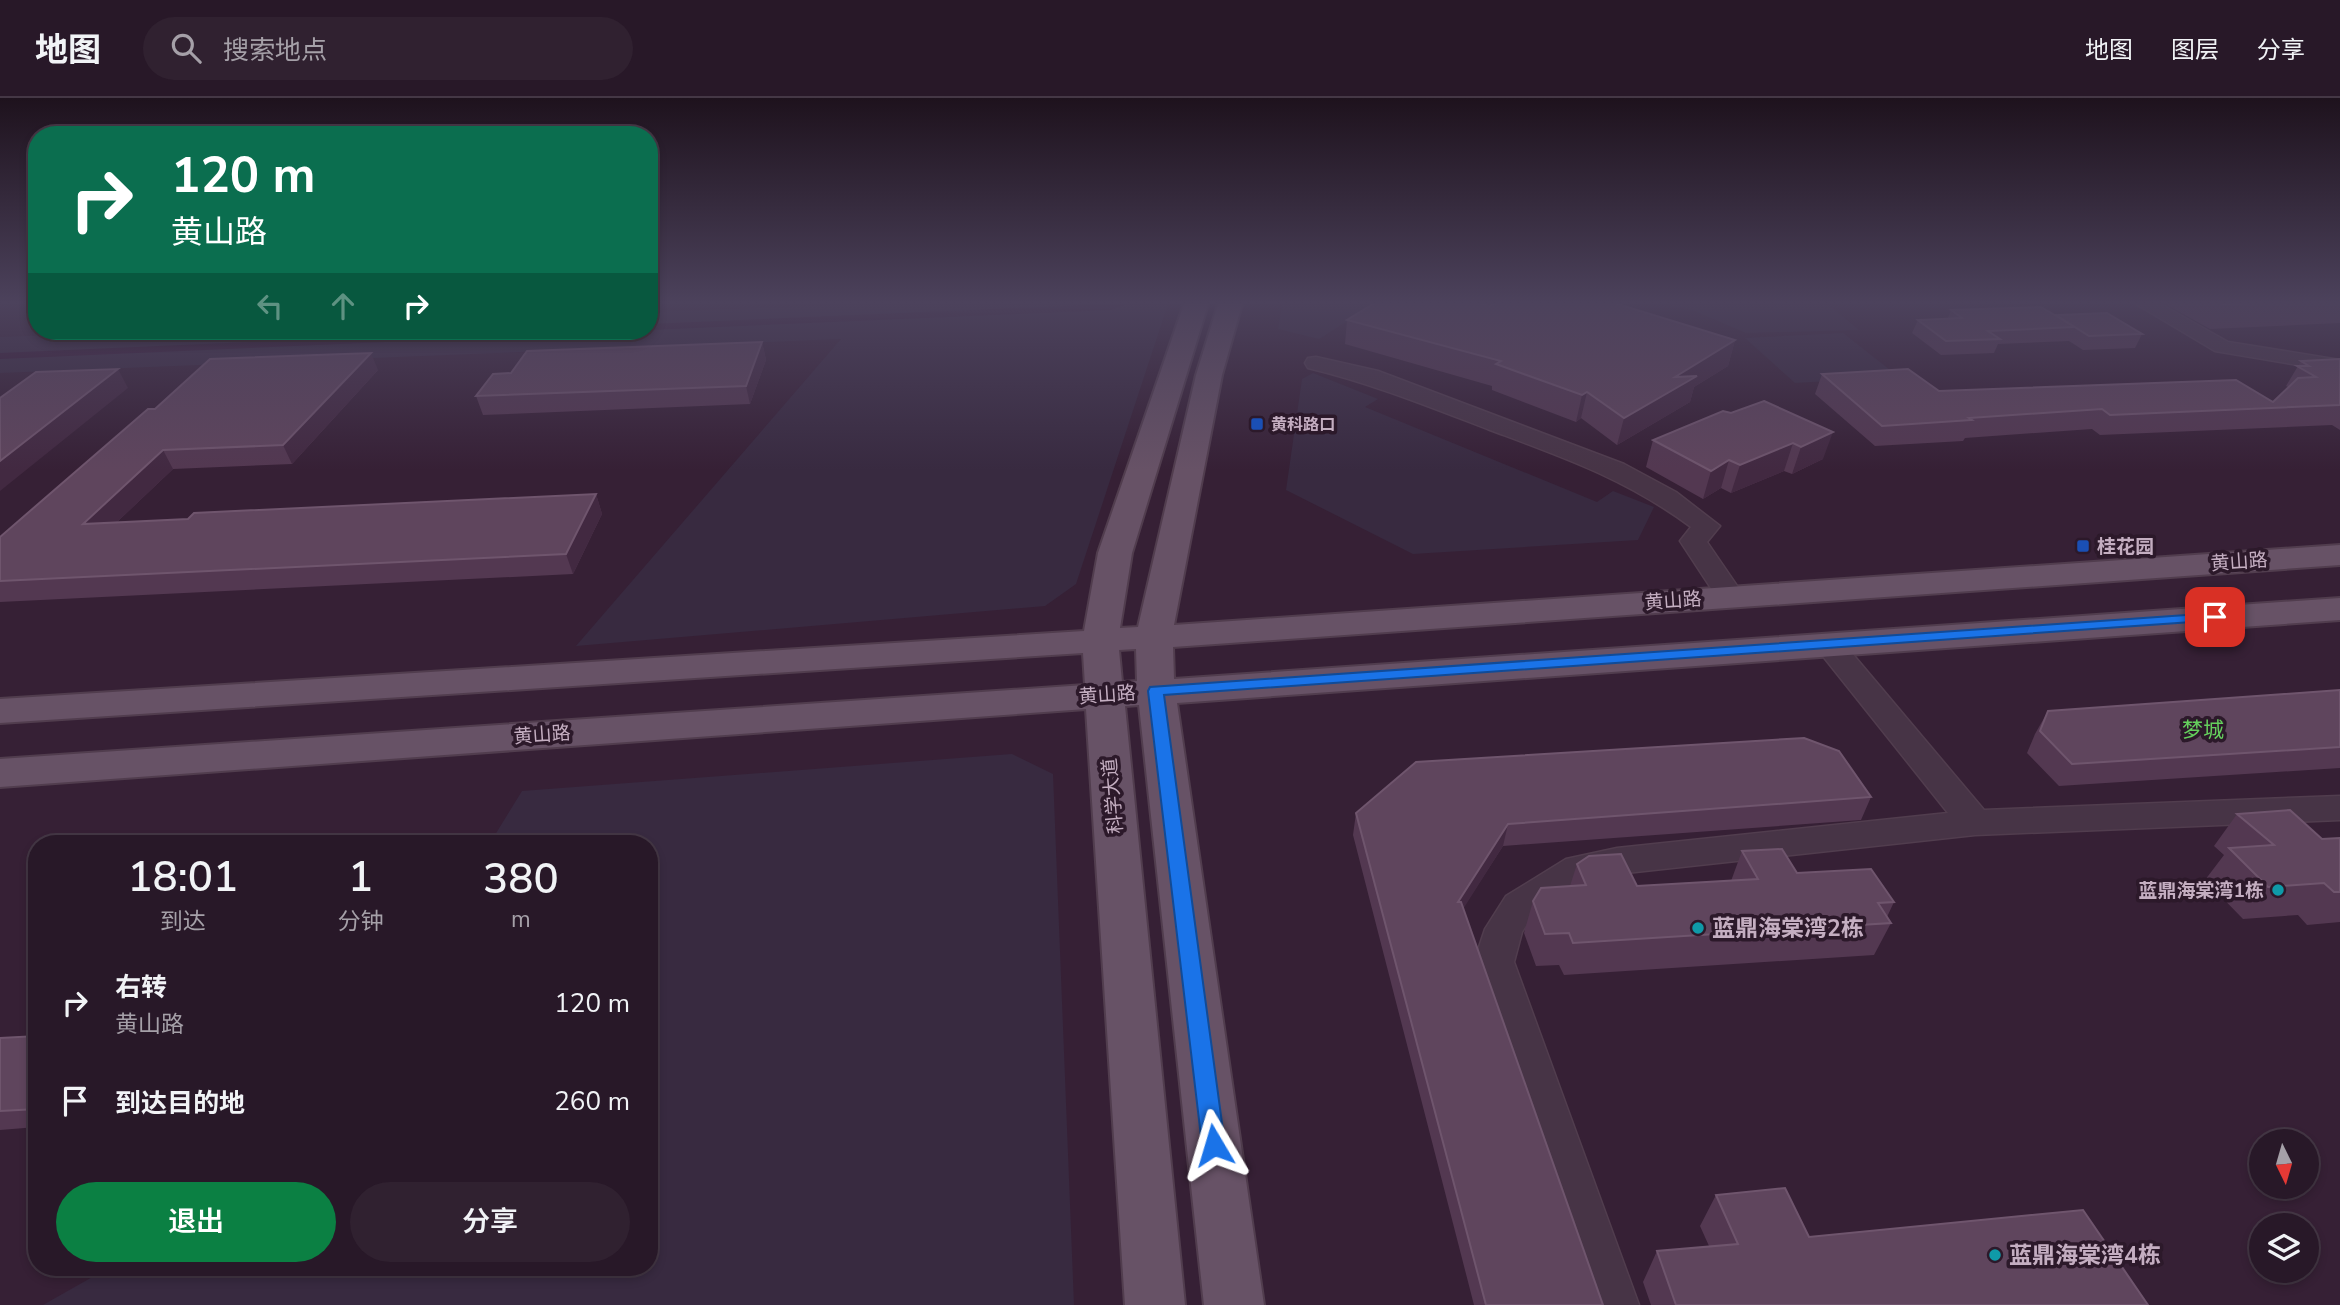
<!DOCTYPE html>
<html lang="zh">
<meta charset="utf-8">
<style>
:root{--surface:#281828;--page:#302130;--text:#f1f3f6;--muted:#a5a0a8;--line:#443745;--accent:#0b8043}
body{margin:0;font-family:"Nunito Sans","Noto Sans SC",sans-serif;background:var(--page);color:var(--text);height:100vh;display:flex;flex-direction:column;font-size:26px;white-space:nowrap}
*{box-sizing:border-box;margin:0}
p{font-size:23px;color:var(--muted)}
.icon{flex:none;width:38px;height:38px;fill:none;stroke:currentColor;stroke-width:2;stroke-linecap:round;stroke-linejoin:round}
.map{position:relative;flex:1;overflow:hidden}
.panel{position:absolute;left:28px;top:737px;width:630px;height:441px;display:flex;flex-direction:column;background:var(--surface);border-radius:28px;box-shadow:0 4px 10px #0003,0 0 0 2px var(--line)}
.panel>*{flex:none}
.hud{position:absolute;left:28px;top:28px;width:630px;height:214px;border-radius:28px;box-shadow:0 4px 10px #0003,0 0 0 2px var(--line);background:#0b6e4f;color:#fff;overflow:hidden}
.needle{width:46px;rotate:175deg}
.tools{position:absolute;left:2249px;top:1031px;display:grid;gap:14px}
.tools a{display:grid;place-items:center;width:70px;height:70px;border-radius:50%;background:var(--surface);box-shadow:0 4px 10px #0003,0 0 0 2px var(--line);font-size:35px}
.pin{position:absolute;display:grid;place-items:center;width:60px;height:60px;color:#fff;margin:-30px;border-radius:14px;box-shadow:0 4px 10px #0006}
.me{position:absolute;width:77px;margin:-38px;rotate:353deg;stroke-linejoin:round;filter:drop-shadow(0 0 5px #0008)}
.turn{display:flex;align-items:center;gap:24px;height:147px;padding:0 28px;font-size:32px}
.turn .icon{width:91px;height:91px;stroke-width:2.5}
.turn b{display:block;font-size:49px;line-height:60px}
.lanes{display:flex;align-items:center;height:66px;padding:0 28px;background:#0003;justify-content:center;gap:35px;direction:ltr}
.lanes .off{opacity:.35}
.eta{display:flex;justify-content:space-evenly;align-items:center;height:119px;text-align:center}
.eta b{font-size:42px;font-weight:600;line-height:49px}
.primary-button{display:flex;gap:14px;margin-top:auto;padding:14px 28px}
.primary-button a{flex:1;height:80px;border-radius:42px;background:var(--accent);color:#fff;font-size:28px;font-weight:600;line-height:80px;text-align:center}
.primary-button a+a{background:var(--page);color:var(--text)}
ul{padding:0;list-style:none}
li{display:flex;align-items:center;gap:21px;height:98px;padding:0 28px}
li div{flex:1}
li b{display:block;font-size:26px}
li em{font-style:normal}
header{display:flex;align-items:center;gap:42px;box-sizing:border-box;height:98px;padding:0 35px;background:var(--surface);border-bottom:2px solid var(--line)}
header strong{font-size:33px}
nav{display:flex;gap:38px;margin-inline-start:auto;font-size:24px}
.search{width:490px;height:63px;background:var(--page);display:flex;align-items:center;gap:18px;box-sizing:border-box;padding:0 24px;border-radius:38px;color:var(--muted);font-size:26px}
.map>svg:first-child{display:block}
</style>
<header>
<strong>地图</strong>
<div class="search"><svg class="icon" aria-label="search" viewBox="0 0 24 24"><circle cx="10" cy="10" r="6"/><path d="M15 15l6 6"/></svg>搜索地点</div>
<nav><a>地图</a><a>图层</a><a>分享</a></nav>
</header>
<div class="map">
<svg width="2340" height="1207" viewBox="0 0 2340 1207">
<rect width="100%" height="100%" fill="#362035"/>
<g fill="#382a40">
<path d="M875 203H1169L1076 486 1045 508 576 548 841 241 0 275V239L155 233H649V214L872 206Z"/>
<path d="M1283 203H1379L1319 241 1278 231Z"/>
<path d="M1649 203H1824L1859 232 1746 235 1692 212Z"/>
<path d="M1843 235 1899 279 1795 285 1745 240Z"/>
<path d="M1313 275 1378 301 1365 309 1597 404 1613 393 1654 409 1638 442 1413 456 1286 392 1302 281Z"/>
<path d="M1012 656 1053 676 1074 1207H43L110 1169H649V746L490 745 522 693Z"/>
</g>
<g fill="none" stroke-linecap="round" stroke-linejoin="round">
<g stroke="#331531" stroke-width="6">
<path d="M649 229 1111 209 1127 203"/>
<path d="M0 258 567 233"/>
</g>
<defs>
<g id="minor">
<path d="M2131 203H2155L2228 244 2340 262V274L2215 253Z"/>
<path d="M1316 259 1378 273 1624 366 1676 394 1720 428 1707 444 1744 498 1740 504 1730 507 1720 504 1680 443 1691 429C1626 381 1565 360 1490 332 1430 309 1371 285 1308 270L1305 265 1308 260Z"/>
<path d="M1829 538 1840 541 1984 712 2340 698V722L1975 737 1617 776 1589 781 1532 818 1522 834 1514 864 1639 1207H1589L1474 864 1485 831 1506 798 1566 761 1617 750 1948 715 1814 547 1818 541Z"/>
</g>
<path id="major" d="M1185 203H1209L1132 455 1120 530 1138 529 1196 277 1219 203H1243L1222 277 1174 527 2340 447V467L1173 549 1174 581 2340 500V522L1177 605 1264 1207H1204L1139 607 1125 608 1185 1207H1125L1086 611 0 689V661L1085 587 1083 555 0 625V601L1084 533 1098 455ZM1136 551 1137 583 1122 584 1119 552Z"/>
</defs>
<use href="#minor" stroke="#513d4e" stroke-width="3"/>
<use href="#major" stroke="#513d4e" stroke-width="4"/>
<use href="#minor" fill="#473446" fill-rule="evenodd"/>
<use href="#major" fill="#675266" fill-rule="evenodd"/>
</g>
<g fill="#533851">
<path d="M2160 203H2340V225L2210 231Z"/>
<path d="M1951 212 2056 218 2142 236 2135 250 2083 252 2069 243 1998 246 1994 255 1941 257 1912 235 1918 222 1948 220Z"/>
<path d="M1347 222 1735 242 1728 268 1694 289 1690 304 1617 347 1581 320 1576 324 1492 292V288L1345 246Z"/>
<path d="M762 244 766 262 750 306 483 317 476 298 511 275Z"/>
<path d="M2340 261V332L2332 327 2100 337 2092 331 1965 340 1963 343 1875 348 1815 296 1822 276 1939 293 2273 304 2288 289 2286 288 2301 263Z"/>
<path d="M378 272 292 366 173 371 117 424 188 421 596 396 602 416 573 476 0 504V439L155 311Z"/>
<path d="M1764 303 1823 361 1792 376 1784 373 1731 395 1721 390 1703 401 1646 369 1653 342Z"/>
<path d="M2340 592V670L2059 688 2027 655 2035 636 2048 613Z"/>
<path d="M1871 699 1861 722 1503 748 1463 810 1603 1207H1474L1353 737 1356 715Z"/>
<path d="M2237 716 2322 741 2340 740V824L2307 827 2298 817 2243 821 2205 782 2224 757 2214 748Z"/>
<path d="M1742 753 1797 775 1894 804 1887 819 1891 825 1874 857 1564 877 1559 867 1536 868 1524 835 1533 803 1570 788 1577 766 1637 788 1731 783Z"/>
<path d="M37 938V1029L0 1032V940Z"/>
<path d="M1716 1097 1809 1139 2148 1207H1651L1643 1184 1657 1153 1709 1148 1700 1128Z"/>
</g>
<g fill="#422941">
<path d="M1735 242 1728 268 1694 289 1690 304 1617 347 1624 320 1675 279Z"/>
<path d="M762 244 766 262 750 306 746 288Z"/>
<path d="M371 255 378 272 292 366 283 347Z"/>
<path d="M118 271 128 290 0 393V363Z"/>
<path d="M1587 294 1581 320 1576 324 1582 297Z"/>
<path d="M1833 334 1823 361 1792 376 1801 349Z"/>
<path d="M1793 345 1784 373 1731 395 1740 367Z"/>
<path d="M163 352 173 371 95 445 83 426Z"/>
<path d="M1729 362 1721 390 1703 401 1711 373Z"/>
<path d="M596 396 602 416 573 476 566 456Z"/>
<path d="M1508 726 1503 748 1453 827 1458 804Z"/>
</g>
<g fill="#5f455d" stroke="#6f556d" stroke-width="2">
<path d="M1378 203H1470L1490 208 1501 203H1608L1735 242 1675 279 1697 278 1624 320 1587 294 1582 297 1496 266 1501 263 1347 222Z"/>
<path d="M2216 203H2311L2223 206Z"/>
<path d="M2041 209 2075 229 1988 233 2000 241 1946 243 1918 222 1962 220 1951 212Z"/>
<path d="M2107 215 2142 236 2089 238 2056 217Z"/>
<path d="M762 244 746 288 476 298 493 276 511 275 527 253Z"/>
<path d="M371 255 283 347 163 352 83 426 188 421 194 415 596 396 566 456 0 483V439L148 311H155L210 261Z"/>
<path d="M2340 261V307L2110 317 2102 311 1969 320 1972 322 1882 328 1822 276 1908 271 1939 293 2236 282 2273 304 2298 280 2316 279 2297 268H2309L2301 263Z"/>
<path d="M118 271 0 363V300L36 274Z"/>
<path d="M1764 303 1833 334 1801 349 1793 345 1740 367 1729 362 1711 373 1653 342 1723 313 1731 315Z"/>
<path d="M2340 592V649L2072 666 2040 633 2048 613Z"/>
<path d="M1804 640 1839 653 1871 699 1508 726 1458 804H1461L1603 1207H1486L1356 715 1416 664Z"/>
<path d="M2290 712 2322 741 2340 740V794H2334L2324 785 2268 789 2229 750 2274 747 2237 716Z"/>
<path d="M1782 751 1797 775 1871 771 1894 804 1878 805 1891 825 1573 845 1569 835 1545 836 1533 803 1541 790 1586 787 1577 766 1589 758 1621 756 1637 788 1758 781 1742 753Z"/>
<path d="M37 938V1011L0 1013V940Z"/>
<path d="M1785 1090 1809 1139 2083 1112 2148 1207H1676L1657 1153 1738 1146 1716 1097Z"/>
</g>
<linearGradient id="sky" x2="0" y2="1"><stop stop-color="#1e121d"/><stop offset="0.55" stop-color="#4c425c"/><stop offset="1" stop-color="#4c425c" stop-opacity="0"/></linearGradient>
<rect width="2340" height="372" fill="url(#sky)"/>
<path fill="#1a73e8" stroke="#114b97" stroke-width="2" d="M2215 515 2222 519 2220 522 1164 597 1225 1047 1222 1054 1214 1057 1206 1054 1202 1047 1148 593 1150 589Z"/>
<g fill="#1a4fb4" stroke="#2c192a" stroke-width="2.5">
<rect x="1250" y="319" width="14" height="14" rx="3.5"/>
<rect x="2076" y="441" width="14" height="14" rx="3.5"/>
</g>
<g fill="#0f9aa8" stroke="#2c192a" stroke-width="2.5">
<circle cx="2278" cy="792" r="7"/>
<circle cx="1698" cy="830" r="7"/>
<circle cx="1995" cy="1157" r="7"/>
</g>
<g text-anchor="middle" stroke-width="7" stroke-linejoin="round" paint-order="stroke">
<g font-size="16" font-weight="bold" fill="#c4aec1" stroke="#2c192a" text-anchor="start">
<text x="1271" y="332">黄科路口</text>
</g>
<g font-size="19" font-weight="bold" fill="#c4aec1" stroke="#2c192a" text-anchor="start">
<text x="2097" y="455">桂花园</text>
<text x="2264" y="799" text-anchor="end">蓝鼎海棠湾1栋</text>
</g>
<g font-size="19" fill="#c4aec1" stroke="#2c192a">
<text transform="translate(2239 463) rotate(-4)" y="7">黄山路</text>
<text transform="translate(1673 502) rotate(-4)" y="7">黄山路</text>
<text transform="translate(1107 596) rotate(-4)" y="7">黄山路</text>
<text transform="translate(542 636) rotate(-4)" y="7">黄山路</text>
<text transform="translate(1112 698) rotate(-95)" y="7">科学大道</text>
</g>
<g font-size="21" fill="#65d05d" stroke="#2c192a">
<text x="2203" y="639">梦城</text>
</g>
<g font-size="23" font-weight="bold" fill="#c4aec1" stroke="#2c192a" text-anchor="start">
<text x="1712" y="838">蓝鼎海棠湾2栋</text>
<text x="2009" y="1165">蓝鼎海棠湾4栋</text>
</g>
</g>
</svg>
<div class="tools">
<a><svg class="needle" viewBox="-14 -14 28 28"><path d="M0-13l5 13h-10z" fill="#e53935"/><path d="M0 13l5-13h-10z" fill="#a5a0a8"/></svg></a>
<a><svg class="icon" aria-label="layers" viewBox="0 0 24 24"><path d="M12 4l9 5-9 5-9-5zM3 14l9 5 9-5"/></svg></a>
</div>
<div class="pin" style="left:2215px;top:519px;background:#d93025"><svg class="icon" aria-label="arrive" viewBox="0 0 24 24"><path d="M6 21V4h12l-3 4 3 4H6"/></svg></div>
<svg class="me" style="left:1214px;top:1047px" viewBox="-20 -20 40 40"><path d="M0-17L14 15 0 8-14 15z" fill="#1a73e8" stroke="#fff" stroke-width="4"/></svg>
<div class="hud">
<div class="turn"><svg class="icon" aria-label="right" viewBox="0 0 24 24"><path d="M7 20v-9h11M14 6l5 5-5 5"/></svg><div><b>120 m</b>黄山路</div></div>
<div class="lanes"><svg class="icon off" aria-label="left" viewBox="0 0 24 24"><path d="M17 20v-9H6M10 6l-5 5 5 5"/></svg><svg class="icon off" aria-label="ahead" viewBox="0 0 24 24"><path d="M12 20V5M6 11l6-6 6 6"/></svg><svg class="icon" aria-label="right" viewBox="0 0 24 24"><path d="M7 20v-9h11M14 6l5 5-5 5"/></svg></div>
</div>
<section class="panel">
<div class="eta">
<div><b>18:01</b><p>到达</p></div>
<div><b>1</b><p>分钟</p></div>
<div><b>380</b><p>m</p></div>
</div>
<ul>
<li><svg class="icon" aria-label="right" viewBox="0 0 24 24"><path d="M7 20v-9h11M14 6l5 5-5 5"/></svg><div><b>右转</b><p>黄山路</p></div><em>120 m</em></li>
<li><svg class="icon" aria-label="arrive" viewBox="0 0 24 24"><path d="M6 21V4h12l-3 4 3 4H6"/></svg><div><b>到达目的地</b></div><em>260 m</em></li>
</ul>
<div class="primary-button"><a>退出</a><a>分享</a></div>
</section>
</div>
